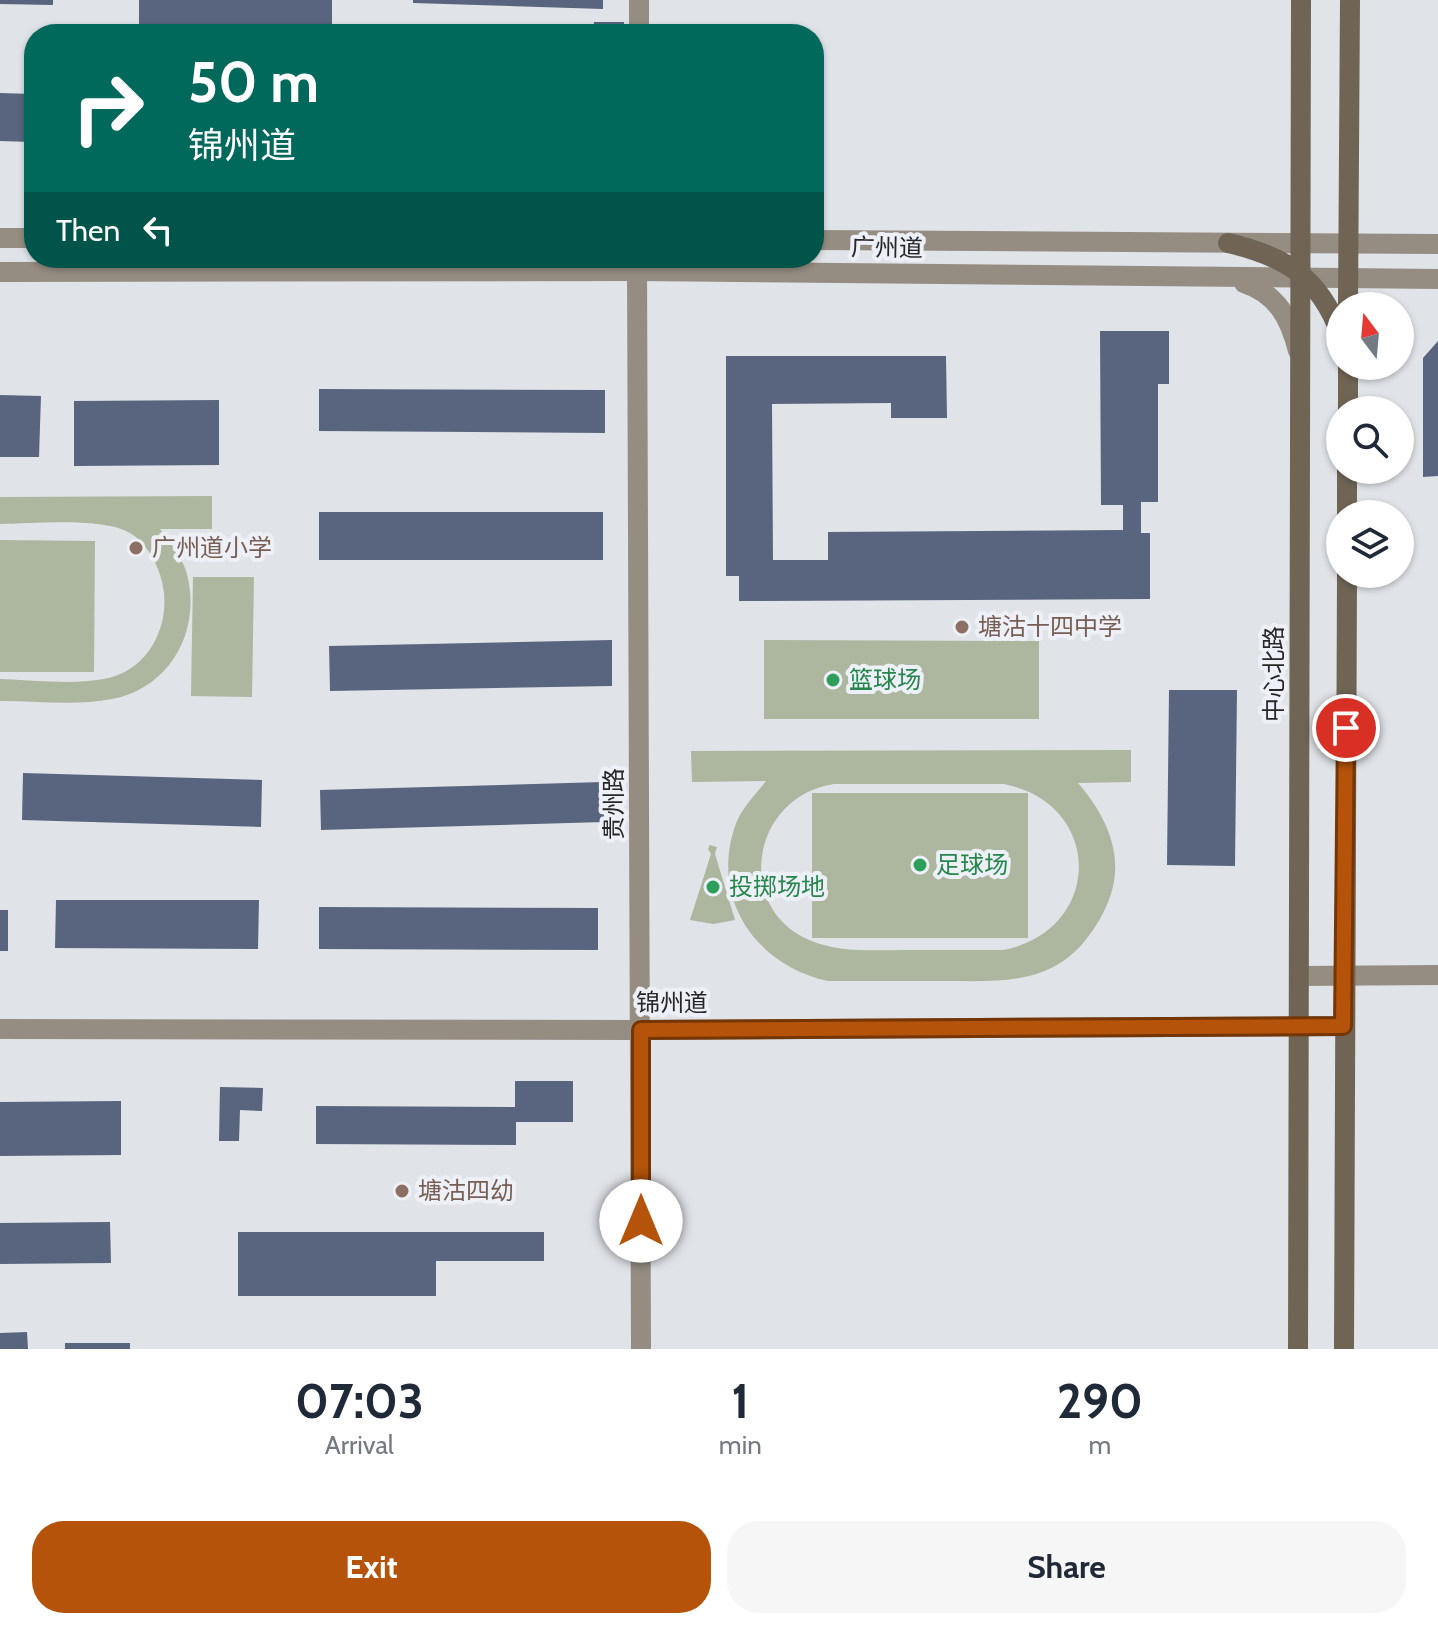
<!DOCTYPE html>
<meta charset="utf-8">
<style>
:root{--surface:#fff;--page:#f6f6f7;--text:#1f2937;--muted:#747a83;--accent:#b45309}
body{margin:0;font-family:Cabin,"Noto Sans SC",sans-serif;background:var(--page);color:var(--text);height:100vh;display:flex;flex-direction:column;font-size:30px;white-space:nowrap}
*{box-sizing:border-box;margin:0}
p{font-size:26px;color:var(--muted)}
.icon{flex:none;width:44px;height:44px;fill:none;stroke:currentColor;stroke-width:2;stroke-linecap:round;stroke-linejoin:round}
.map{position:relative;height:1349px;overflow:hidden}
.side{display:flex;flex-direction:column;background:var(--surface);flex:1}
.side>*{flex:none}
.hud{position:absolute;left:24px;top:24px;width:800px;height:244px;border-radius:32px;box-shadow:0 2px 6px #0004;background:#00695c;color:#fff;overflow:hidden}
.needle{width:52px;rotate:344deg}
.buttons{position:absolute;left:1326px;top:292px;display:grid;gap:16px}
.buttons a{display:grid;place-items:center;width:88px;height:88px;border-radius:50%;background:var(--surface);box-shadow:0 2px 6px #0004;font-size:40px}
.pin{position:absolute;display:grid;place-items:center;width:68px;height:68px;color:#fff;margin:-34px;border:4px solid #fff;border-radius:50%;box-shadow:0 2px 8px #0007}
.me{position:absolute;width:88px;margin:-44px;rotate:0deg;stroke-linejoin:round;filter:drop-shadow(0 0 6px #0008)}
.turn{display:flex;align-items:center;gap:28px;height:168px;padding:0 32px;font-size:36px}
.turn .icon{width:104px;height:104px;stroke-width:2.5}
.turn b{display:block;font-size:56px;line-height:68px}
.then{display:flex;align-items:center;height:76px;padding:0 32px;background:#0003;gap:16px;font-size:30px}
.eta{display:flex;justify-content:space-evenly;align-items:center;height:136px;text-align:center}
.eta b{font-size:48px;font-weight:800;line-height:56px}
.button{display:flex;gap:16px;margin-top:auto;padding:16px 32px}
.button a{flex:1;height:92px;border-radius:32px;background:var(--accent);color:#fff;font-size:32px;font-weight:800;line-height:92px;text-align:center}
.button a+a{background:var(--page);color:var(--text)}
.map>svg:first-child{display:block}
</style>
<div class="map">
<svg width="1438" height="1349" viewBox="0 0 1438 1349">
<rect width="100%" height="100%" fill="#e0e3e8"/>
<g fill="#adb69e" fill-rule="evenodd">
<path d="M212 496V529H160C169 542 181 555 186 571 203 628 171 688 112 699 76 706 36 701 0 701V679C33 680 71 685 104 679 145 672 168 632 164 593 162 571 148 542 128 532 99 517 33 524 0 524V497Z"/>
<path d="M0 540 95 541 94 672H0Z"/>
<path d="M193 577H254L252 697 191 696Z"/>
<path d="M764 640 1039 641V719H764Z"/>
<path d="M1131 750V782L1078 783C1105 814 1124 853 1111 894 1105 912 1096 927 1084 942 1047 986 996 981 944 981 905 981 866 981 828 981 754 965 708 895 737 821 744 806 756 794 766 781L692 782 691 751ZM834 784H1004C1105 804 1103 931 1003 950 970 950 938 950 905 950 873 950 839 953 809 940 733 907 752 796 834 784Z"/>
<rect x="812" y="793" width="216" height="145"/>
<path d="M710 845 717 847 715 854 735 920 713 924 690 920 711 854 708 849Z"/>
</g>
<g fill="#59657e">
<path d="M0 0H53V5L0 4Z"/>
<path d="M139 0H332V24L139 25Z"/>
<path d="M413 0H603V9L413 3Z"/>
<path d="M594 22H624V34H593Z"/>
<path d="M0 93 32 94 31 142 0 141Z"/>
<path d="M1100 331H1169V384H1158V502H1141V533H1150V599L739 601V576H726V356H946L947 418H891V403L772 404 773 560H828V532L1123 530V505H1101Z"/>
<path d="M1438 341V476L1423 477V358Z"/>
<path d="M319 389 605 390V433L319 431Z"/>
<path d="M0 395 41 396 39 457H0Z"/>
<path d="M219 400V465L74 466V401Z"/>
<rect x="319" y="512" width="284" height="48"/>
<path d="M612 640V686L330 691 329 646Z"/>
<path d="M1169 690H1237L1235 866 1167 865Z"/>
<path d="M23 773 262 780 261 827 22 820Z"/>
<path d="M603 782 604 822 321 830 320 790Z"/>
<path d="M56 900H259L258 949 55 948Z"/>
<path d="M319 907 598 908V950L319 949Z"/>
<rect x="0" y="910" width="8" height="41"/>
<path d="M515 1081H573V1122H516V1145L316 1144V1106L515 1107Z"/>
<path d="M220 1087 263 1088 262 1111 240 1110 239 1141H219Z"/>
<path d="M121 1101V1155L0 1156V1102Z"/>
<path d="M110 1222 111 1263 0 1264V1223Z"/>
<path d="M238 1232H544V1261H436V1296H238Z"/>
<path d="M27 1332 28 1349H0V1333Z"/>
<rect x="65" y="1343" width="65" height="6"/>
</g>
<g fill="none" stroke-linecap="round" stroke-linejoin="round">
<g stroke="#958d82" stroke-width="20">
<path d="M639 34V0"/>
<path d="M0 238H34"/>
<path d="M814 240 1438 244"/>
<path d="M637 261 641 1349"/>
<path d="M0 272 637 271 1438 279"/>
<path d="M1244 283C1277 294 1290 318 1298 351"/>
<path d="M1299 976 1438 975"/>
<path d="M0 1029 641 1030 1343 1026"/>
</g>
<g stroke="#706555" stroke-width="20">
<path d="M1228 243C1285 256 1319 277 1340 333"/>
<path d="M1348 306 1350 0"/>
<path d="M1348 410V366"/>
<path d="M1347 514V470"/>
<path d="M1298 1349 1301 0"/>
<path d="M1344 1349 1347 574"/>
</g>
</g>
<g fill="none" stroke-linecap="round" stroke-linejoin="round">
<defs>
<path id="route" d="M641 1221V1030L1343 1026 1346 728"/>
</defs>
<use href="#route" stroke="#753606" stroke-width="20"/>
<use href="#route" stroke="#b45309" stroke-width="14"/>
</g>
<g fill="#8d6e63" stroke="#edf0f6" stroke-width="3">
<circle cx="136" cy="548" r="8"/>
<circle cx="962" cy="627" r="8"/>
<circle cx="402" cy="1191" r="8"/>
</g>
<g fill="#2e9e5b" stroke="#edf0f6" stroke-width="3">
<circle cx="833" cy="680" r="8"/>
<circle cx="920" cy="865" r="8"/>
<circle cx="713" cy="887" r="8"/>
</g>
<g text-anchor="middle" stroke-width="8" stroke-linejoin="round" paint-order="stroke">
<g font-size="24" fill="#262729" stroke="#edf0f6">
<text transform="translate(887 248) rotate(1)" y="8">广州道</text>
<text transform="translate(1274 674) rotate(-90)" y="8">中心北路</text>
<text transform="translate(614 804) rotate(-90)" y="8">贵州路</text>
<text x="672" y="1011">锦州道</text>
</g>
<g font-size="24" fill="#785e54" stroke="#edf0f6" text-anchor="start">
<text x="152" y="556">广州道小学</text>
<text x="978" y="635">塘沽十四中学</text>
<text x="418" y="1199">塘沽四幼</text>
</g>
<g font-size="24" fill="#27864d" stroke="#edf0f6" text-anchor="start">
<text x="849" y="688">篮球场</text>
<text x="936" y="873">足球场</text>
<text x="729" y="895">投掷场地</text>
</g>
</g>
</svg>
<div class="buttons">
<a><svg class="needle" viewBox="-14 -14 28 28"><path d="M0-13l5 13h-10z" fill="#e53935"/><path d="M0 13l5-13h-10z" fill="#747a83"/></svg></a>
<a><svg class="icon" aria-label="search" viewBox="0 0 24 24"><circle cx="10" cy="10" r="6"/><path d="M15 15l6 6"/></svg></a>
<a><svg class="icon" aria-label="layers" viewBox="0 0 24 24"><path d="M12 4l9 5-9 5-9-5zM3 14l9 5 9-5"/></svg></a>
</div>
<div class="pin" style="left:1346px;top:728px;background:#d93025"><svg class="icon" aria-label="arrive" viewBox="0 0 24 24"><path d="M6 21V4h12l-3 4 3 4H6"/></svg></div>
<svg class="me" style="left:641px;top:1221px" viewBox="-20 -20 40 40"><circle r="19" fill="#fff"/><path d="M0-13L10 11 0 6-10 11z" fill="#b45309"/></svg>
<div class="hud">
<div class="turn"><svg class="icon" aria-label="right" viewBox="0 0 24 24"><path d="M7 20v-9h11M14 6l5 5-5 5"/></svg><div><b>50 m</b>锦州道</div></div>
<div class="then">Then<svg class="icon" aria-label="left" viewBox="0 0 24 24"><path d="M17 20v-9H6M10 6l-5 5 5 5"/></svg></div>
</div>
</div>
<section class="side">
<div class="eta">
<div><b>07:03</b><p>Arrival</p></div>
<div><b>1</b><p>min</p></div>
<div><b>290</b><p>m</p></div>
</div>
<div class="button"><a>Exit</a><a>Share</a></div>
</section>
